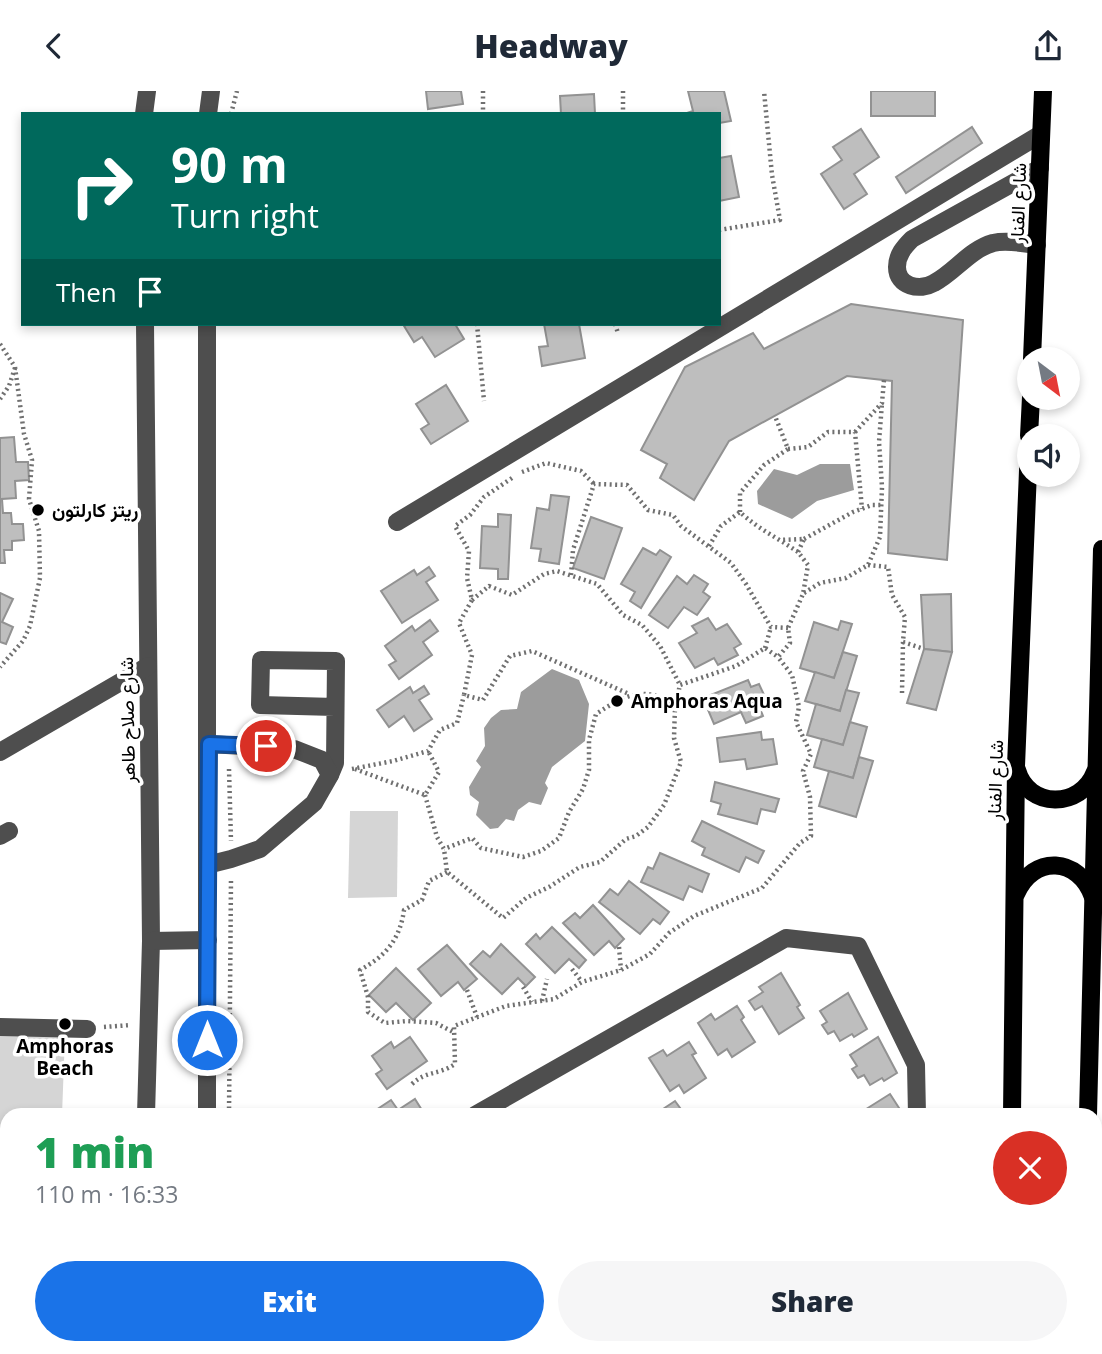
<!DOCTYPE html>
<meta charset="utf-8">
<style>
:root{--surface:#fff;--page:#f6f6f7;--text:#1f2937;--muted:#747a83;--accent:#1a73e8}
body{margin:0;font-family:"Open Sans",Vazirmatn,sans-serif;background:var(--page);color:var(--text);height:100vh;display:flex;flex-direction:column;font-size:26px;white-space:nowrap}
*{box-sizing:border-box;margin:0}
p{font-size:23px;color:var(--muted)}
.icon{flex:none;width:38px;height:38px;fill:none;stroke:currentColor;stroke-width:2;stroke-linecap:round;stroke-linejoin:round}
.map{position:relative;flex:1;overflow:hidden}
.side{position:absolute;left:0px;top:1017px;width:1102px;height:247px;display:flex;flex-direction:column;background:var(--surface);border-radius:21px 21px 0 0;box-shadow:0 4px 10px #0003}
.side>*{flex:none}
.guide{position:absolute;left:21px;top:21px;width:700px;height:214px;border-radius:0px;box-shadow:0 4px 10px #0003;background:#00695c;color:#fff;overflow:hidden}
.needle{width:46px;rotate:148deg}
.tools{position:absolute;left:1017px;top:256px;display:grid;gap:14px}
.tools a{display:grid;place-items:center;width:63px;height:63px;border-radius:50%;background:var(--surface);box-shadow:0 4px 10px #0003;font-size:35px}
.pin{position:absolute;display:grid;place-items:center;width:60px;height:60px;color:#fff;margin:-30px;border:4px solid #fff;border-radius:50%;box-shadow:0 2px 7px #0007}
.me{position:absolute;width:77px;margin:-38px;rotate:0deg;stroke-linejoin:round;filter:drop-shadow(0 0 5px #0008)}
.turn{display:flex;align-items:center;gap:24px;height:147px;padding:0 35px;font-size:32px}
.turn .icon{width:91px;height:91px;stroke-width:2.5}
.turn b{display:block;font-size:49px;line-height:60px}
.then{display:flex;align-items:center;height:66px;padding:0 35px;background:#0003;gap:14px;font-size:26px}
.round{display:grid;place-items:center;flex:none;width:74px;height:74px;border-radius:37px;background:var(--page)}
.headline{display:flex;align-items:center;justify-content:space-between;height:119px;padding:0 35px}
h1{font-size:42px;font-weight:800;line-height:52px;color:#1e9e55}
.action{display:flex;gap:14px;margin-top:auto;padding:14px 35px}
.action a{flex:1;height:80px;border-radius:42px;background:var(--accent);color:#fff;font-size:28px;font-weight:800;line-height:80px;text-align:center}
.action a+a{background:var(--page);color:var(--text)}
header{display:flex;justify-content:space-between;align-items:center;height:91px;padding:0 35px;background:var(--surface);font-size:32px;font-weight:800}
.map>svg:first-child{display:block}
</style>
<header><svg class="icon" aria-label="back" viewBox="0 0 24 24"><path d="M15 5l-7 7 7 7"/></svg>Headway<svg class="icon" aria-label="share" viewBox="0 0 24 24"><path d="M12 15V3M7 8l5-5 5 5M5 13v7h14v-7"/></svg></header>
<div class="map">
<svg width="1102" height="1263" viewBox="0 0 1102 1263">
<rect width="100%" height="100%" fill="#fff"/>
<g fill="#d5d5d5">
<path d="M350 720H398L397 806 348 807Z"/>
<path d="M0 945H65L62 1024H7V1059H0Z"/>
</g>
<g fill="#9c9c9c">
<path d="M820 373H850L854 399 817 410 792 428 758 413 757 400 774 378 797 384Z"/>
<path d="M552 578 579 589 589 613 585 650 552 676 545 692 548 697 541 714 529 711 518 719 514 730 506 728 498 737 490 738 476 724 479 711 470 704 469 696 481 676 476 670 485 655 484 637 491 627 501 619 517 618 521 601Z"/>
</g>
<g fill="#bebebe" stroke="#929292" stroke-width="2">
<path d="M426 0H461L463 13 428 18Z"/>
<path d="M688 0H724L731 30 719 32V23H684L693 20Z"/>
<rect x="871" y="0" width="64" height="25"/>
<path d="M594 3 595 23H561L560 5Z"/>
<path d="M972 36 982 52 906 102 896 86Z"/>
<path d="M861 38 879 66 854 83 867 103 844 118 821 83 842 69 833 56Z"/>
<path d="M731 65 739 106 719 110V67Z"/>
<path d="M851 213 963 229 947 469 888 462 892 290 847 285 729 350 694 409 660 387 667 373 641 359 685 276 753 242 764 258Z"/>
<path d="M408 233H455L464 248 435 266 422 246 414 251 404 235Z"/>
<path d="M544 233H579L585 267 542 275 539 256 548 255Z"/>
<path d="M446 294 468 330 431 353 421 338 429 333 416 313Z"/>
<path d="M14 346 16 371H28L29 389 15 390 16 407 2 408 3 422H11L12 433H23L24 449 12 450V459H4L5 472H0V347Z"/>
<path d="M551 404 569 406 559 473 539 470 541 458 531 457 537 417 549 419Z"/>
<path d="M498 423 511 424 508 488H498V478L480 477 482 435 498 436Z"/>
<path d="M591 426 622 437 604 488 573 477Z"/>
<path d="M643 457 656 464 660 459 671 466 641 517 630 510 635 501 621 493Z"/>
<path d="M429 476 435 485 426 491 438 509 402 532 381 500 414 479 417 484Z"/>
<path d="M694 484 708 493 703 501 710 506 697 524 684 516 668 537 649 524 677 485 687 493Z"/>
<path d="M0 502 13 508 2 531 13 536 6 553 0 551Z"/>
<path d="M951 503 952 561 924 558 921 504Z"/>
<path d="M708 527 716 539 727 533 741 553 734 557 738 564 718 574 714 567 695 577 679 552 697 542 692 535Z"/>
<path d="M430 529 438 540 423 551 432 564 399 588 389 574 396 570 385 555 412 535 415 540Z"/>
<path d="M841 530 852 533 834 587 800 577 814 531 838 539Z"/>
<path d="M924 558 952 561 936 619 907 612Z"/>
<path d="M843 561 857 565 840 620 805 610 815 581 834 587Z"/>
<path d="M748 589 751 596 759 593 765 606 757 610 763 625 746 632 741 621 714 633 703 607Z"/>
<path d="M424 595 429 603 419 609 432 628 414 640 404 625 389 636 377 619 410 596 413 602Z"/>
<path d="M846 599 859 602 843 654 807 644 816 613 840 620Z"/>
<path d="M850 631 867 636 853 687 814 676 822 648 843 654Z"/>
<path d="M761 641 762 649 773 648 777 673 747 678 745 668 720 671 717 647Z"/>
<path d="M859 666 873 670 856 726 819 715 829 680 853 687Z"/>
<path d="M715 691 779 708 775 721 761 718 757 733 718 723 721 713 711 710Z"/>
<path d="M702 730 764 760 758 772 746 766 739 781 702 764 705 757 692 750Z"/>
<path d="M660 762 709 783 702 801 689 795 683 809 641 791 648 776 653 778Z"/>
<path d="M629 790 669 821 660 833 653 828 640 843 599 811 610 798 618 804Z"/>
<path d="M593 814 624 848 615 857 609 850 594 864 563 832 575 822 580 827Z"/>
<path d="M552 836 586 869 579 877 569 868 555 882 526 853 536 843 540 848Z"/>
<path d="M501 853 535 886 526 895 518 887 502 903 470 873 483 860 490 866Z"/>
<path d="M447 854 477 888 464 899 458 891 441 905 418 878Z"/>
<path d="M396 877 431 912 413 929 396 912 386 921 369 904Z"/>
<path d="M781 882 800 914 797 916 804 927 779 943 762 915 755 919 749 910 763 901 759 896Z"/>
<path d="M848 902 867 938 854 946 852 943 840 950 834 940 828 943 822 934 827 931 820 920Z"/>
<path d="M737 915 744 926 741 929 755 951 732 966 727 958 718 964 698 932 711 923 715 929Z"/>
<path d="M410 946 427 970 387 998 376 983 382 979 372 965 391 951 394 957Z"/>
<path d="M878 946 897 982 884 990 882 987 870 994 864 984 858 987 852 978 857 975 850 964Z"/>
<path d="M689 951 696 962 692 964 706 987 684 1002 679 994 670 1000 649 967 663 959 667 965Z"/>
<path d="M890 1003 901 1020 899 1021 900 1024H865L863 1020Z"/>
<path d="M415 1008 425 1024H375L373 1021 391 1009 398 1019Z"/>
<path d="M675 1010 683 1021 679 1024H654Z"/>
<path d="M407 1256H455L459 1263H411Z"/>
<path d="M815 1256H856L859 1263H818Z"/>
</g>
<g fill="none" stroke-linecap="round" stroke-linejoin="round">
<g stroke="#707070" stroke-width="4.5" stroke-dasharray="2 3.5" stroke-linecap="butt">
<path d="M483 0V23"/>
<path d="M623 0V23"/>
<path d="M231 23 237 0"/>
<path d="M719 139 780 129 772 84 764 0"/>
<path d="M477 233 484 310"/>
<path d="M615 233 618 242"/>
<path d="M0 253 15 276 24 343 32 369 29 408 39 440 40 487 30 535 23 550 0 576"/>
<path d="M0 308 9 295 15 277"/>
<path d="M855 341 882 312 884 289"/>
<path d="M788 358 808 356 828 341H855L862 418"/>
<path d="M522 381 546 372 581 380 594 393"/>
<path d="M512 387 484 406 470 424 455 435 469 460 467 487 472 509 459 532 472 564 464 604 483 609 510 565 532 560 629 603"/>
<path d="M740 421V402L764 374 788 358 775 325"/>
<path d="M804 448 853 421 872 414H881"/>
<path d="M709 455 721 435 740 421C758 438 778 447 798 461"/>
<path d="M868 474 888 476 892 504 905 526 903 551 924 558"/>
<path d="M571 484 573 459 594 393 627 394 648 419 673 424 681 435 731 472 746 493 771 536 788 537"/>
<path d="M804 502 820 492 846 487 868 474 880 446 882 396 879 351 882 312"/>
<path d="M472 509 489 495 512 504 544 483 557 480 597 493 623 524 642 534 660 555 680 594"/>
<path d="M765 557 771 536"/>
<path d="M902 602 903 551"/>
<path d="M675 615 680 594 736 575 765 557 778 566"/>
<path d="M229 678 231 750"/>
<path d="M352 678 393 670 428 660 440 639 457 632 464 604"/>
<path d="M355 678 425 704 439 681 428 660"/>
<path d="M425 704 437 746 444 758 447 781 503 827 526 807 549 796 580 776 600 771 626 748 636 745 648 736 664 714 681 671 674 647 675 615C645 592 622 606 596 623L589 649V679L583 698 569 721 559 747 541 760 523 766 481 757 472 747 444 758"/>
<path d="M447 781 429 790 422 809 404 819C400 848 386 865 360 879L368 906V921L385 932 407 930 436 932 453 941"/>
<path d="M619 856 621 879"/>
<path d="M572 878 582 891"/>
<path d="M523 896 532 911"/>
<path d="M467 899 477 926"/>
<path d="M542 910 547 888"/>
<path d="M104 936 131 934"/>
<path d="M412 993C427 979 437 985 455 973L454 935 506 915 554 908 582 891 621 879 650 863 669 842 694 825 762 797 800 752 811 745 810 706 803 680 811 663 796 631 799 616 792 584 778 566 790 552 788 537 803 503 808 474 798 461 804 448 780 449"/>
<path d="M229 1023 231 787"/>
</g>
<g stroke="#4e4e4e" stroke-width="18">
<path d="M144 23 147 0"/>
<path d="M208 23 211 0"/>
<path d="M1037 154C1024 152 1006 149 993 152 969 159 955 181 934 192 920 200 897 196 897 176 897 164 904 156 912 148L1040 77"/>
<path d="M145 233 151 850 146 1024"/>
<path d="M397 431 1041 43"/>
<path d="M0 661 148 575"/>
<path d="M330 684 335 672 336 570 261 569 260 614 335 616"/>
<path d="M0 745 9 740"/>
<path d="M207 774 231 768 260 758 314 712 330 684 322 669 294 658 209 653"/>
<path d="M151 850 208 849"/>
<path d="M0 936 87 938"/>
<path d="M207 1024V233"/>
<path d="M475 1024 786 847 858 855 916 974 917 1024"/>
<path d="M0 1122 7 1124"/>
<path d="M0 1158 7 1159"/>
<path d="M143 1256V1263"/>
<path d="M354 1256 355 1263"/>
<path d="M912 1256 915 1263"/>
<path d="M206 1263V1256"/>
</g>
<g stroke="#000" stroke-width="18">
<path d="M1032 268 1043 0"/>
<path d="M1029 345 1031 306"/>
<path d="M1017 679C1028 718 1081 718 1095 681"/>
<path d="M1016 803C1033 763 1079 766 1093 806"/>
<path d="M1012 1024 1016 675 1029 355"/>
<path d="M1088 1024 1102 458"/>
<path d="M1007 1263V1256"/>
<path d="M1083 1263V1256"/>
</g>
</g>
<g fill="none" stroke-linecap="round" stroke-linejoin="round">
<defs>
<path id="route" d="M207 949 209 653 266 655"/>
</defs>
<use href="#route" stroke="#114b97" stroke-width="18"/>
<use href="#route" stroke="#1a73e8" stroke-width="12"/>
</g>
<g fill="#000" stroke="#fff" stroke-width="2.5">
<circle cx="38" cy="419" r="7"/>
<circle cx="617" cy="610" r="7"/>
<circle cx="65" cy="933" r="7"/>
</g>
<g text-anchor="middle" stroke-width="7" stroke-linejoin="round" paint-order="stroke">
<g font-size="19" fill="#000" stroke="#fff">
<text transform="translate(1018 112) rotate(-88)" y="7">شارع الفنار</text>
<text transform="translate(127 629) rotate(-91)" y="7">شارع صلاح طاهر</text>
<text transform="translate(995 689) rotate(-88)" y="7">شارع الفنار</text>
</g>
<g font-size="19" font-weight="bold" fill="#000" stroke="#fff" text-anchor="start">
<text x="52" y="426">ريتز كارلتون</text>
<text x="631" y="617">Amphoras Aqua</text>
<text x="65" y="962" text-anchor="middle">Amphoras<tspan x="65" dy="22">Beach</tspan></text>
</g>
</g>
</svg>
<div class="tools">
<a><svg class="needle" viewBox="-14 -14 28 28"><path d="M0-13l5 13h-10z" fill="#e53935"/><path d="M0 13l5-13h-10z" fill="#747a83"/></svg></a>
<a><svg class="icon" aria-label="sound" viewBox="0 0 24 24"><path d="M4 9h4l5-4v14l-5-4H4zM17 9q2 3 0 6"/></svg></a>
</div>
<div class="pin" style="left:266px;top:655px;background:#d93025"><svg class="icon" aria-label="arrive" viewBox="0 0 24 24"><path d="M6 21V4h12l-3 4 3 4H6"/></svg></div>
<svg class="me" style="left:207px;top:949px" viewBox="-20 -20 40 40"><circle r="17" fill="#1a73e8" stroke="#fff" stroke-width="3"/><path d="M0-11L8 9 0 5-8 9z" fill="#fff"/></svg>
<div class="guide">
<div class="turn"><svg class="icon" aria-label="right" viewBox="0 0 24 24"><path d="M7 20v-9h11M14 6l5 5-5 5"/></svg><div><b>90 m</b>Turn right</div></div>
<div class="then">Then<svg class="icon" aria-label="arrive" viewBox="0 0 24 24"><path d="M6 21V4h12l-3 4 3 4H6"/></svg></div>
</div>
<section class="side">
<div class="headline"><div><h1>1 min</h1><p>110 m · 16:33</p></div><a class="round" style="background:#d93025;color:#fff"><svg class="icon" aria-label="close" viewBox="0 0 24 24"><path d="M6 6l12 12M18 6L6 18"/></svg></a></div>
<div class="action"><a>Exit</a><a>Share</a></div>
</section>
</div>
